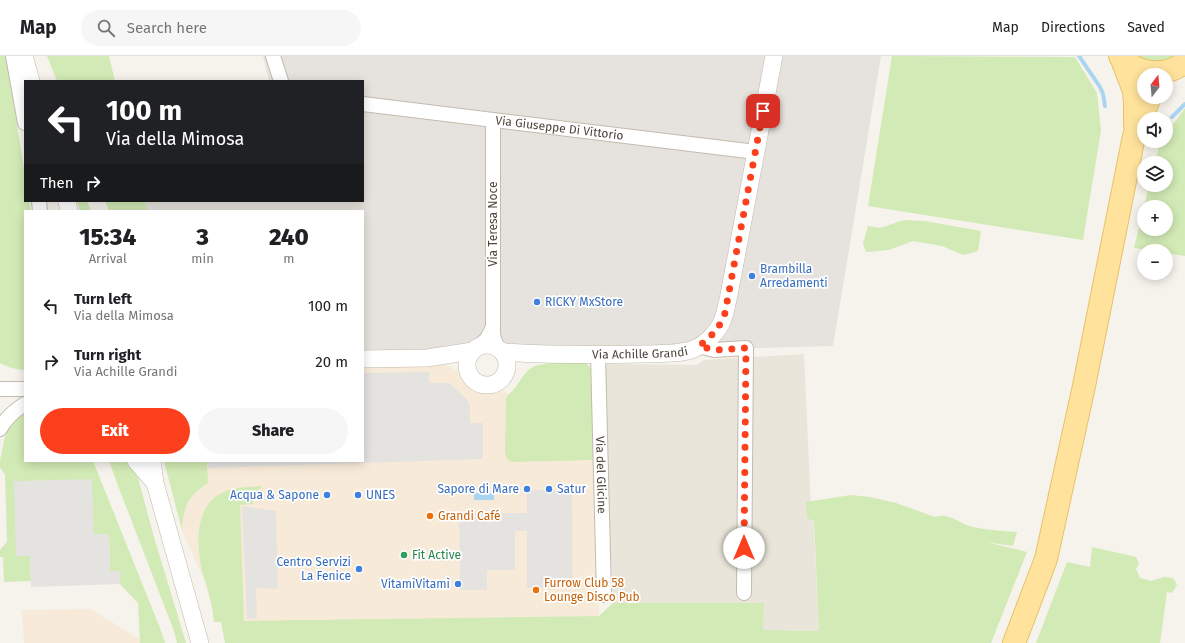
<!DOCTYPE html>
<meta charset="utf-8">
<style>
:root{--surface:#fff;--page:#f6f6f6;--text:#202124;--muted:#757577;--line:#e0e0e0;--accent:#fc3f1d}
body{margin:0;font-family:"Fira Sans",sans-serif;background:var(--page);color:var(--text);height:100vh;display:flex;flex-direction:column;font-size:15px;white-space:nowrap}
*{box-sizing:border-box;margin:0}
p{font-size:13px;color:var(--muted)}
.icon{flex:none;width:22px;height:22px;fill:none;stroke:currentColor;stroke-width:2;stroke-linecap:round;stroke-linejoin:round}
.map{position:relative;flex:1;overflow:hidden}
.panel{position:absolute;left:24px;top:154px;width:340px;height:252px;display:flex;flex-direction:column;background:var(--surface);border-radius:0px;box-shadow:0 2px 10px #0003}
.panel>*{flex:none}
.top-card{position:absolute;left:24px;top:24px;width:340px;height:122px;border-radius:0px;box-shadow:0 2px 10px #0003;background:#202124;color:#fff;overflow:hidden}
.needle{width:26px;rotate:16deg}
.tools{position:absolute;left:1137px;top:12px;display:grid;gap:8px}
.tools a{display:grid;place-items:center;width:36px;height:36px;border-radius:50%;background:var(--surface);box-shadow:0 2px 10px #0003;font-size:20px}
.pin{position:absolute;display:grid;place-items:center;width:34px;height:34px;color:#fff;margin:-17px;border-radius:8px;box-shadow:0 2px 6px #0006}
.me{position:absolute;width:44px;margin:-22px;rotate:0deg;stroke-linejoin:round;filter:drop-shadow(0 0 3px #0008)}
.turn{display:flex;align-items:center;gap:14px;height:84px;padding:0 16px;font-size:18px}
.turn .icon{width:52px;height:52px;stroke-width:2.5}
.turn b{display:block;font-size:28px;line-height:34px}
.then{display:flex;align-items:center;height:38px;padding:0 16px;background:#0003;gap:8px;font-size:15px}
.eta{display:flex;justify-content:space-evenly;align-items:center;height:68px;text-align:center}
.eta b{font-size:24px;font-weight:800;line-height:28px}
.cta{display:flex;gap:8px;margin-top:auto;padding:8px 16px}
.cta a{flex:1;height:46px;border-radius:24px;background:var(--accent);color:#fff;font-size:16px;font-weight:800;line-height:46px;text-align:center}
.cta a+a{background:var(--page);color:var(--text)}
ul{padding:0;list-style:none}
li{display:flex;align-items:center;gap:12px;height:56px;padding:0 16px}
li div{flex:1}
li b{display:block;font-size:15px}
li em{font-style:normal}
header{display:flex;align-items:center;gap:24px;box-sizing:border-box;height:56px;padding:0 20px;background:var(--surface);border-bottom:1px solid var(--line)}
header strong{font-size:19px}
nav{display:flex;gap:22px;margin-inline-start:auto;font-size:14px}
.search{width:280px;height:36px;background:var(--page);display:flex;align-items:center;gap:10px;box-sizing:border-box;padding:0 14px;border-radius:22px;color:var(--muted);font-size:15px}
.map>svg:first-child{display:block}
</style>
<header>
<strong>Map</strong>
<div class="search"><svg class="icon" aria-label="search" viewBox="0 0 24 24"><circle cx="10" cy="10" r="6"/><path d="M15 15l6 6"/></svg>Search here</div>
<nav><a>Map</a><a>Directions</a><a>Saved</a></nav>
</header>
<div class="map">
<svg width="1185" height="587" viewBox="0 0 1185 587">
<rect width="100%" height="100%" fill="#f6f3ec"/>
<path fill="#eae5da" d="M804 298 811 451 813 456 819 575 763 574 764 547H613L603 308 697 309 704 304Z"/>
<g fill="#f7ead8">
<path d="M363 306 443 307 468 321 474 327 482 331 489 332 497 329 508 338 506 343 505 397 507 403 513 405 594 404 599 560 214 566 211 547 205 526 182 474 164 405H363Z"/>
<path d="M91 553 145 587H24L22 554Z"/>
</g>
<path fill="#e6e2dd" d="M263 0H881L833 290 598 297 497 289 363 301V155H148L145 145H363V25H269Z"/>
<g fill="#d2eab5">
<path d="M0 0H6L25 119V145H29L31 155H25V314C16 314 8 311 0 307Z"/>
<path d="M47 0H109L115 25H57Z"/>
<path d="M892 0 1075 1 1097 37 1101 74 1083 184 868 150Z"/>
<path d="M1130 0H1181L1162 9Z"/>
<path d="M1185 52V200L1166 197V195H1155L1134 192 1144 152V173H1166V151H1144L1149 129H1166V107H1155L1160 86 1161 85H1166V78Z"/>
<path d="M77 145H87L91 155H80Z"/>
<path d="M105 145H145L148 155H109Z"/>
<path d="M904 164 925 165 981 175 978 195 963 199 942 190 913 185 889 194 866 196 863 187 868 170 880 172Z"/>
<path d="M586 307 593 315 594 404 512 406 507 403 505 397 506 343C508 337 512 337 515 332 520 325 524 317 531 312 543 305 572 307 586 307Z"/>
<path d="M25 357V405H93L160 572 165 587H140L138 547 120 528V515H110L109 478 30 500 31 525 4 526 3 501H0V494L7 486 5 419 0 411V404L5 381 10 369Z"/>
<path d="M109 405H127L138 422 154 481 186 587H177L174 575 117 427Z"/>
<path d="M164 405H207L208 427C188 440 183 450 182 474Z"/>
<path d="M262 430C257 436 254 440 253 448L240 449 244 565 599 560 613 547H764L763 574 819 575 814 465 807 462 806 446 851 439 870 441 896 447 935 461C950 456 959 468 973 471 987 474 1002 475 1017 476L1013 490 986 486 1027 496 991 587H225L221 566H214C213 560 213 553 211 547 209 536 205 526 202 515 196 486 194 445 229 434 240 431 251 431 262 430Z"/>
<path d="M1092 491 1136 501 1139 508 1136 513 1140 522 1151 525 1164 521 1173 522 1177 529 1172 537 1167 536 1160 587H1036L1067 506 1090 511Z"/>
</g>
<g fill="#e5e3e0">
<path d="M429 316V327H449L467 343 470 350V367H483V403L208 412 207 405H363V317Z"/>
<path d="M92 423 94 478H109L110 515H120V528L31 531 30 500H16L14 425Z"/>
<path d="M527 434H572L573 531 527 532V475H515V514H487V534H460L459 457H527Z"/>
<path d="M242 450 276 455 278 533 256 532 257 562 247 563Z"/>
</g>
<rect fill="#a9d4f2" x="474" y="437" width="20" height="7"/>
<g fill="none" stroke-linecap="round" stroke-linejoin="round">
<g stroke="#a9d4f2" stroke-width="4">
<path d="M1079 0 1100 31 1103 38 1105 50"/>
<path d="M1172 61 1185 48"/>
</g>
<defs>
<g id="minor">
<path d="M13 0 25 67"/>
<path d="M273 0 281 25"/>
<path id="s1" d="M363 48 756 96"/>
<path d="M493 64V279L497 292"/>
<path d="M39 145 40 155"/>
<path d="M699 290 714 294 746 292 744 537"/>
<path d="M478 291 487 283 493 271"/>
<path id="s2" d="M598 299 604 539"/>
<path d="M0 333H25"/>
<path d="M0 373C6 362 15 354 25 348"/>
</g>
<g id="tertiary">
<path d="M24 0 31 25"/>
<path d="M67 145 69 155"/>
<circle cx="487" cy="309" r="20"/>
<path id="s3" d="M502 296C549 299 595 299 642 298 658 297 678 299 694 293 706 288 719 275 723 263 726 255 727 247 729 239L774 0"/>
<path d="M363 303 427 302 473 295"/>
<path d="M136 405 155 427"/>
<path d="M152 405 155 427 200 587"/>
</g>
<g id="primary">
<path d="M1120 0C1138 19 1165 22 1185 6"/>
<path d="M1121 1 1134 35 1135 47V69"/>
<path d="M1014 587 1046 503 1084 330 1134 80 1150 41"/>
</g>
</defs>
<use href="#minor" stroke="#c2bbae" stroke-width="16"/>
<use href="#tertiary" stroke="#c2bbae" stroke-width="18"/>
<use href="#primary" stroke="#e6c16a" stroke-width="24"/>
<use href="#minor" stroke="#fff" stroke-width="14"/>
<use href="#tertiary" stroke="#fff" stroke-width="17"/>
<use href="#primary" stroke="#ffe39c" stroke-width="22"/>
</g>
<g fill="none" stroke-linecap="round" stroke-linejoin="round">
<path stroke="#fc3f1d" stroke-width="7" stroke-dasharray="0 12.6" d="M744 492 746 292 714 294 699 290C711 281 720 272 725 257L763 55"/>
</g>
<g fill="#3f7fe0" stroke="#fff" stroke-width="1.5">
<circle cx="752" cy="220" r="4"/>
<circle cx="537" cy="246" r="4"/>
<circle cx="527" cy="433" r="4"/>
<circle cx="549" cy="433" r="4"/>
<circle cx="327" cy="439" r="4"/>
<circle cx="358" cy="439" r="4"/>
<circle cx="359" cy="513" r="4"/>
<circle cx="458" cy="528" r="4"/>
</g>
<g fill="#e8710a" stroke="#fff" stroke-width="1.5">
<circle cx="430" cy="460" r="4"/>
<circle cx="536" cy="534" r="4"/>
</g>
<circle fill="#2e9e5b" stroke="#fff" stroke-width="1.5" cx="404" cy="499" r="4"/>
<g text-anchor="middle" stroke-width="3.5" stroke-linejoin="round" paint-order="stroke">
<g font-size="12" fill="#4b4439" stroke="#fff">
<text dy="4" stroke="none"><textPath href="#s1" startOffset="198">Via Giuseppe Di Vittorio</textPath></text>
<text transform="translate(493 168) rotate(-90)" y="4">Via Teresa Noce</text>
<text dy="4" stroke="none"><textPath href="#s3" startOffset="138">Via Achille Grandi</textPath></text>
<text dy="4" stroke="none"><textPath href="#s2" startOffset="120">Via del Glicine</textPath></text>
</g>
<g font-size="12" fill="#366cbe" stroke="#fff" text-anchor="start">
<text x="760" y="217">Brambilla<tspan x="760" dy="14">Arredamenti</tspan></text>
<text x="545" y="250">RICKY MxStore</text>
<text x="519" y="437" text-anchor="end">Sapore di Mare</text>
<text x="557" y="437">Satur</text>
<text x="319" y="443" text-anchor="end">Acqua &amp; Sapone</text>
<text x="366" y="443">UNES</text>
<text x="351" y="510" text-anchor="end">Centro Servizi<tspan x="351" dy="14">La Fenice</tspan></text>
<text x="450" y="532" text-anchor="end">VitamìVitamì</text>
</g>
<g font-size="12" fill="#c56008" stroke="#fff" text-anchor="start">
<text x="438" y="464">Grandi Café</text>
<text x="544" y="531">Furrow Club 58<tspan x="544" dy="14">Lounge Disco Pub</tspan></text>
</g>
<g font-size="12" fill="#27864d" stroke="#fff" text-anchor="start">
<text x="412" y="503">Fit Active</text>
</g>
</g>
</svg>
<div class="tools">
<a><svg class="needle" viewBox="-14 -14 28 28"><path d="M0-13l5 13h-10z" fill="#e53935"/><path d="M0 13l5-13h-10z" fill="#757577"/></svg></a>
<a><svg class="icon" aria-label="sound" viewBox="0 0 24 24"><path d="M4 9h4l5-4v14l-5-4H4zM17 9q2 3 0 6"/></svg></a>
<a><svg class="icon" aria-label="layers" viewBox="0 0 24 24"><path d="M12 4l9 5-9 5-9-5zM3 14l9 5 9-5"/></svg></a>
<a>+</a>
<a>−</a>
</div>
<div class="pin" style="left:763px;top:55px;background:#d93025"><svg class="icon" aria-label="arrive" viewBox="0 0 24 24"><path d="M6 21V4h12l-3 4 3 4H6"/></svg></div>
<svg class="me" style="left:744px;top:492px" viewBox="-20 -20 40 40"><circle r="19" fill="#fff"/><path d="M0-13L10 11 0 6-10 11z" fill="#fc3f1d"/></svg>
<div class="top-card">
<div class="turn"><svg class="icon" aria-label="left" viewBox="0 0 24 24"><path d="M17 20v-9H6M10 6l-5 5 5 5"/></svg><div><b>100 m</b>Via della Mimosa</div></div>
<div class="then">Then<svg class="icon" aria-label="right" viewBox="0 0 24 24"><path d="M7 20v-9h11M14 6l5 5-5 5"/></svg></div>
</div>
<section class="panel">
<div class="eta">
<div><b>15:34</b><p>Arrival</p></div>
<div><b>3</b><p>min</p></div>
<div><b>240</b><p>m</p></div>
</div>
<ul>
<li><svg class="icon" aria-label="left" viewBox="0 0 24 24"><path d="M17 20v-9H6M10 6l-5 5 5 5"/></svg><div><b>Turn left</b><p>Via della Mimosa</p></div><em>100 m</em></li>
<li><svg class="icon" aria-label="right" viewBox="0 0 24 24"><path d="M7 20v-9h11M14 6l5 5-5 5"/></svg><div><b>Turn right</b><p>Via Achille Grandi</p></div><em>20 m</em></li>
</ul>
<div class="cta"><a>Exit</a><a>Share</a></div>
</section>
</div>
